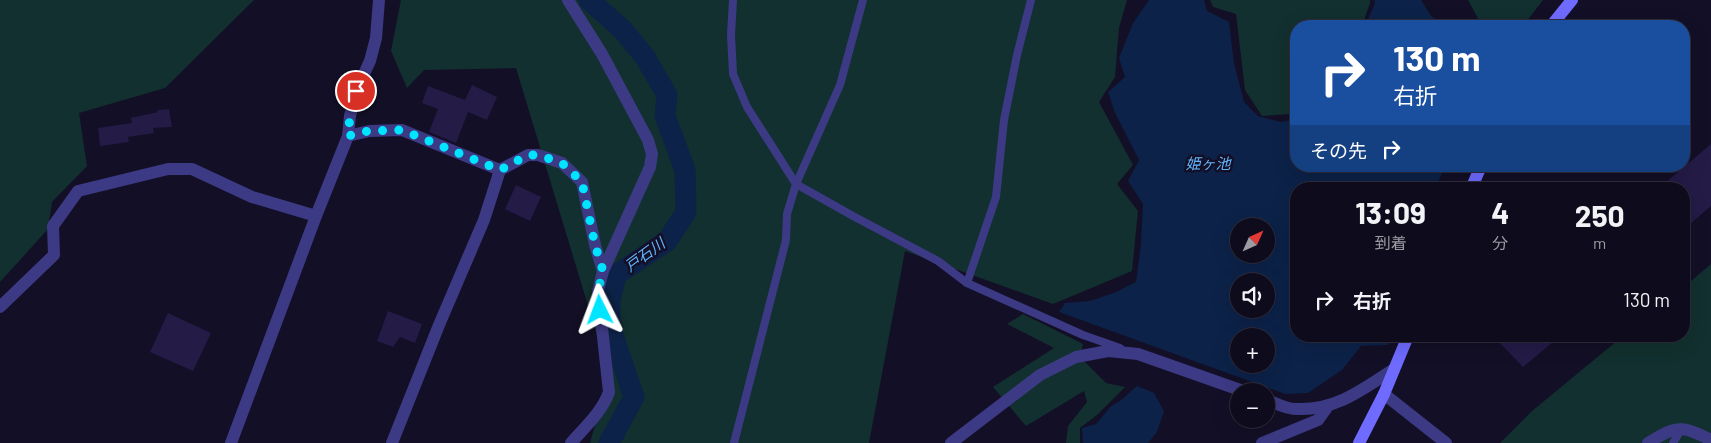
<!DOCTYPE html>
<html lang="ja">
<meta charset="utf-8">
<style>
:root{--surface:#0e0b1c;--page:#1c1929;--text:#f1f3f6;--muted:#9b9ba3;--line:#2e2b3b}
body{margin:0;font-family:Barlow,"Noto Sans JP",sans-serif;background:var(--page);color:var(--text);height:100vh;display:flex;flex-direction:column;font-size:19px;white-space:nowrap}
*{box-sizing:border-box;margin:0}
p{font-size:16px;color:var(--muted)}
.icon{flex:none;width:28px;height:28px;fill:none;stroke:currentColor;stroke-width:2;stroke-linecap:round;stroke-linejoin:round}
.map{position:relative;flex:1;overflow:hidden}
.panel{position:absolute;left:1290px;top:182px;width:400px;height:160px;display:flex;flex-direction:column;background:var(--surface);border-radius:20px;box-shadow:0 5px 20px #0002,0 0 0 1px var(--line)}
.panel>*{flex:none}
.top-card{position:absolute;left:1290px;top:20px;width:400px;height:152px;border-radius:20px;box-shadow:0 5px 20px #0002,0 0 0 1px var(--line);background:#1a4fa0;color:#fff;overflow:hidden}
.needle{width:32px;rotate:45deg}
.controls{position:absolute;left:1230px;top:218px;display:grid;gap:10px}
.controls a{display:grid;place-items:center;width:45px;height:45px;border-radius:50%;background:var(--surface);box-shadow:0 5px 20px #0002,0 0 0 1px var(--line);font-size:25px}
.pin{position:absolute;display:grid;place-items:center;width:42px;height:42px;color:#fff;margin:-21px;border:2px solid #fff;border-radius:50%;box-shadow:0 1px 5px #0007}
.me{position:absolute;width:55px;margin:-28px;rotate:357deg;stroke-linejoin:round;filter:drop-shadow(0 0 4px #0008)}
.turn{display:flex;align-items:center;gap:18px;height:105px;padding:0 20px;font-size:22px}
.turn .icon{width:65px;height:65px;stroke-width:2.5}
.turn b{display:block;font-size:35px;line-height:42px}
.then{display:flex;align-items:center;height:48px;padding:0 20px;background:#0003;gap:10px;font-size:19px}
.eta{display:flex;justify-content:space-evenly;align-items:center;height:85px;text-align:center}
.eta b{font-size:30px;font-weight:700;line-height:35px}
ul{padding:0;list-style:none}
li{display:flex;align-items:center;gap:15px;height:65px;padding:0 20px}
li div{flex:1}
li b{display:block;font-size:19px}
li em{font-style:normal}
.map>svg:first-child{display:block}
</style>
<div class="map">
<svg width="1711" height="443" viewBox="0 0 1711 443">
<rect width="100%" height="100%" fill="#130f26"/>
<g fill="#12302f">
<path d="M0 0H254L165 88 79 113 87 166 52 202 48 229 0 282Z"/>
<path d="M401 0H1127L1119 28 1115 77 1099 102 1133 165 1117 184 1138 211 1132 271 1053 304 905 251 869 443H590L609 375 516 68 424 70 407 88 391 51Z"/>
<path d="M1210 0H1370V3L1362 26H1296V110L1290 114 1262 116 1245 90 1236 14 1213 7Z"/>
<path d="M1468 0H1543L1523 26H1482Z"/>
<path d="M1711 264V443H1500L1532 411 1623 336H1684V287Z"/>
<path d="M1023 314 1083 344 1080 357 1106 383 1125 387 1097 415 1080 428V443H1066L1068 426 1087 402 1084 391 1026 426 993 387 1054 348 1007 324Z"/>
</g>
<g fill="#0c2248" fill-rule="evenodd">
<path d="M1149 0H1204L1207 11 1229 22 1234 63 1244 102 1258 116 1281 122 1296 119V166H1445L1435 189H1296V336H1384L1390 340 1388 345 1361 346 1342 370 1308 393 1285 394 1059 312 1065 303 1090 301 1116 292 1136 282 1141 244 1143 204 1128 181 1139 160 1115 113 1108 92 1125 77 1119 58 1133 23ZM1239 226H1266V254H1239ZM1239 281H1266V309H1239ZM1239 336H1266V364H1239Z"/>
<path d="M1374 0H1421L1431 16 1446 26H1365L1375 3Z"/>
<path d="M1137 386 1154 393 1164 411 1157 432 1148 443H1083L1082 428 1096 424 1111 406 1120 401Z"/>
</g>
<g fill="none" stroke-linecap="round" stroke-linejoin="round">
<path stroke="#0c2248" stroke-width="21" d="M589 0 622 29 645 57 667 95 665 116 685 170 686 212 667 241 616 275 610 300V326L634 397 609 443"/>
</g>
<g fill="#241b47">
<path d="M472 85 497 97 487 120 468 112 456 143 429 132 438 109 422 103 428 86 465 100Z"/>
<path d="M169 109 172 127 153 128 154 133 128 137 129 142 100 146 98 128 132 123 131 118 158 112 157 110Z"/>
<path d="M1711 144V206L1684 229V189H1658Z"/>
<path d="M516 185 541 197 530 221 505 209Z"/>
<path d="M388 311 422 324 415 343 400 337 393 347 377 341Z"/>
<path d="M168 313 211 333 193 371 150 352Z"/>
<path d="M1493 336H1560L1523 367Z"/>
</g>
<g fill="none" stroke-linecap="round" stroke-linejoin="round">
<g stroke="#3d3a85" stroke-width="8">
<path d="M733 0 731 35 733 74 747 107 796 184 853 216 938 261 967 283 1083 335 1120 348"/>
<path d="M967 283 996 197 1004 120 1017 55 1031 0"/>
<path d="M734 443 786 240 787 214 796 184 840 85 863 0"/>
<path d="M1673 443 1682 428"/>
</g>
<g stroke="#3d3a85" stroke-width="12">
<path d="M568 0 602 54 648 140 652 154 650 167 603 271 598 291 609 392C602 412 585 427 571 443"/>
<path d="M348 136 369 131 402 130 500 170"/>
<path d="M0 307 54 255 53 226 78 191 168 169H192L252 197 316 216"/>
<path d="M1384 394 1446 443"/>
<path d="M1266 399C1275 403 1286 409 1296 409 1336 411 1363 389 1394 369"/>
<path d="M231 443 316 216 348 136 350 116 356 91 370 61 376 38 379 0"/>
<path d="M392 443 439 325 484 220 500 170 528 155H538L562 163 582 182 595 245 603 271"/>
<path d="M951 443 1040 375 1076 357 1108 351 1138 354 1243 391"/>
<path d="M1262 443 1318 420 1328 406"/>
<path d="M1648 443C1677 425 1681 425 1711 440"/>
</g>
<g stroke="#6f6bff" stroke-width="12">
<path d="M1551 26 1572 0"/>
<path d="M1471 189 1481 166"/>
<path d="M1359 443 1384 394 1408 336"/>
</g>
</g>
<g fill="none" stroke-linecap="round" stroke-linejoin="round">
<path stroke="#00e5ff" stroke-width="9" stroke-dasharray="0 16.2" d="M356 91 350 116 348 136 368 131 402 130 500 170 528 155H538L562 163 582 182 595 245 603 271 598 291 600 310"/>
</g>
<g text-anchor="middle" stroke-width="5" stroke-linejoin="round" paint-order="stroke">
<g font-size="15" font-style="italic" fill="#62b6ff" stroke="#130f26">
<text x="1208" y="169">姫ヶ池</text>
<text transform="translate(645 255) rotate(-36)" y="5">戸石川</text>
</g>
</g>
</svg>
<div class="controls">
<a><svg class="needle" viewBox="-14 -14 28 28"><path d="M0-13l5 13h-10z" fill="#e53935"/><path d="M0 13l5-13h-10z" fill="#9b9ba3"/></svg></a>
<a><svg class="icon" aria-label="sound" viewBox="0 0 24 24"><path d="M4 9h4l5-4v14l-5-4H4zM17 9q2 3 0 6"/></svg></a>
<a>+</a>
<a>−</a>
</div>
<div class="pin" style="left:356px;top:91px;background:#d93025"><svg class="icon" aria-label="arrive" viewBox="0 0 24 24"><path d="M6 21V4h12l-3 4 3 4H6"/></svg></div>
<svg class="me" style="left:600px;top:310px" viewBox="-20 -20 40 40"><path d="M0-17L14 15 0 8-14 15z" fill="#00e5ff" stroke="#fff" stroke-width="4"/></svg>
<div class="top-card">
<div class="turn"><svg class="icon" aria-label="right" viewBox="0 0 24 24"><path d="M7 20v-9h11M14 6l5 5-5 5"/></svg><div><b>130 m</b>右折</div></div>
<div class="then">その先<svg class="icon" aria-label="right" viewBox="0 0 24 24"><path d="M7 20v-9h11M14 6l5 5-5 5"/></svg></div>
</div>
<section class="panel">
<div class="eta">
<div><b>13:09</b><p>到着</p></div>
<div><b>4</b><p>分</p></div>
<div><b>250</b><p>m</p></div>
</div>
<ul>
<li><svg class="icon" aria-label="right" viewBox="0 0 24 24"><path d="M7 20v-9h11M14 6l5 5-5 5"/></svg><div><b>右折</b></div><em>130 m</em></li>
</ul>
</section>
</div>
